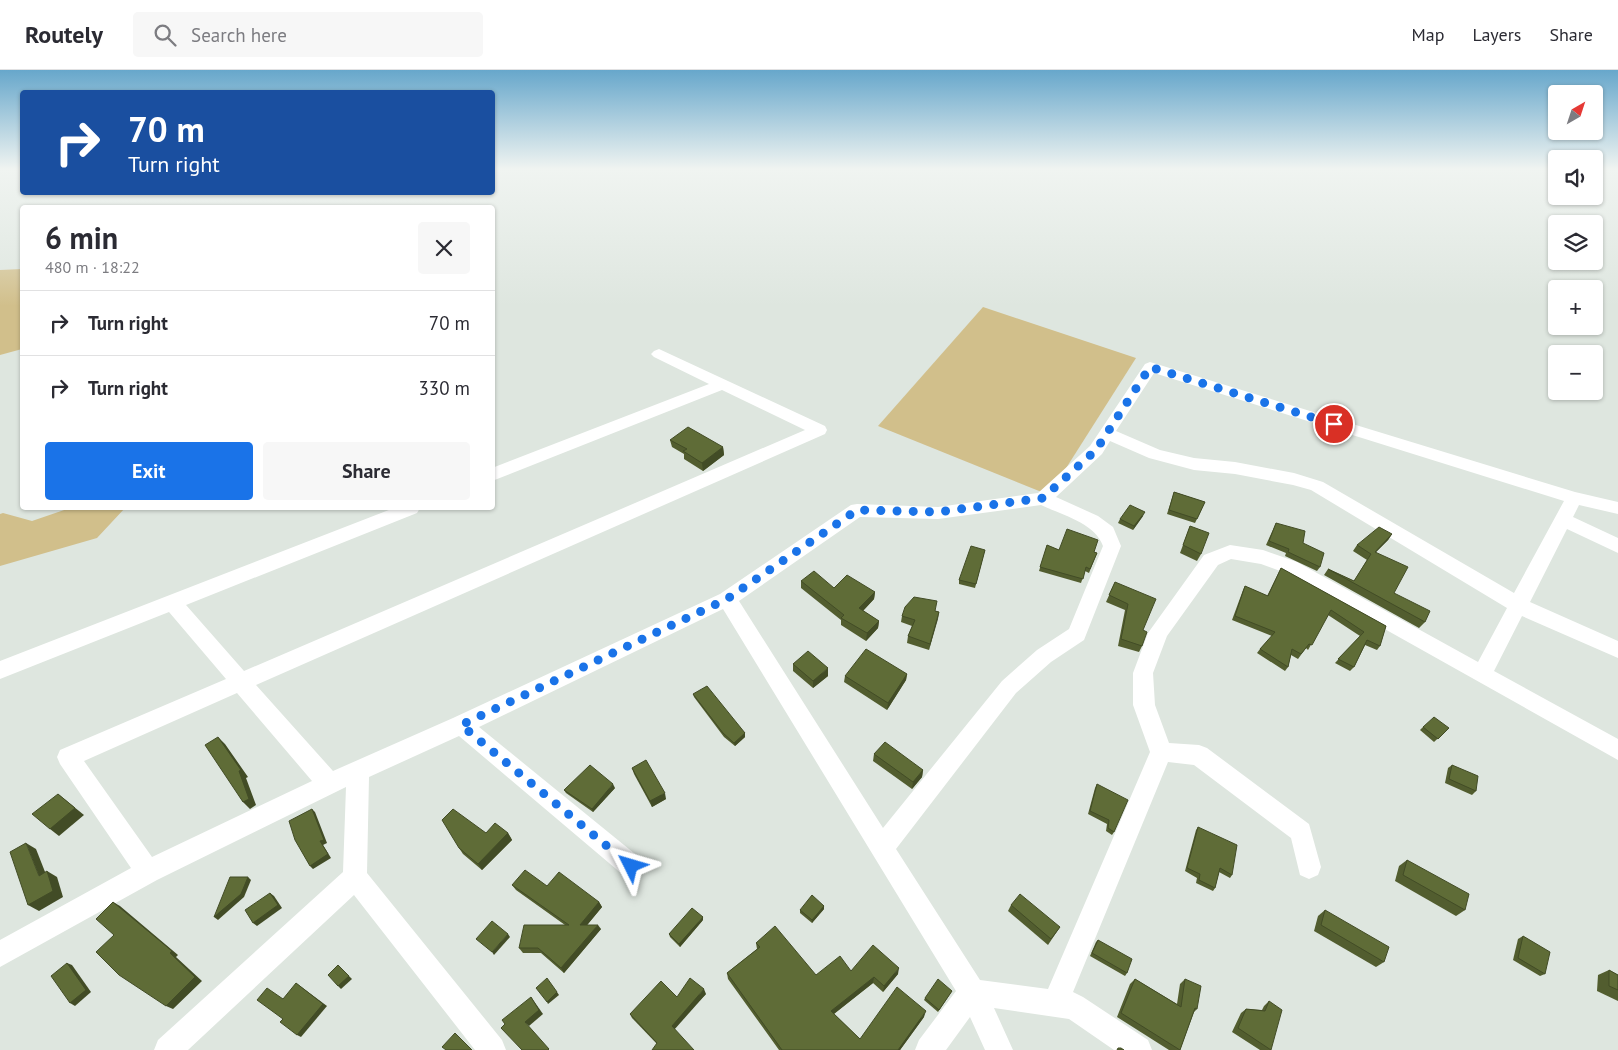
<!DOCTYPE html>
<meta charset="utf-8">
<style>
:root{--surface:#fff;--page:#f7f7f7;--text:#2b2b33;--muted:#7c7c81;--line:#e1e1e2;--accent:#1a73e8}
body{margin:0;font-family:"PT Sans",sans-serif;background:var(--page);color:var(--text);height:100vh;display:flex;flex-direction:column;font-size:19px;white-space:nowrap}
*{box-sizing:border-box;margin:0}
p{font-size:16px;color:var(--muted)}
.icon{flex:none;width:28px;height:28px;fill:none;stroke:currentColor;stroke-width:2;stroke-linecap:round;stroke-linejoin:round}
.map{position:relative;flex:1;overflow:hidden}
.sheet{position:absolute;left:20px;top:135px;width:475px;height:305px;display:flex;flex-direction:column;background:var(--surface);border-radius:5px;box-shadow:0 1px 4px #0004}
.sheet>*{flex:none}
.banner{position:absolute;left:20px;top:20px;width:475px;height:105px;border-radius:5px;box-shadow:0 1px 4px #0004;background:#1a4fa0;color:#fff;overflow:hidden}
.needle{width:32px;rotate:39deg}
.controls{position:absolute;left:1548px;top:15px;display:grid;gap:10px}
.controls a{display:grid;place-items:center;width:55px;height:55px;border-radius:5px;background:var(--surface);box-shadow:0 1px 4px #0004;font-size:25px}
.pin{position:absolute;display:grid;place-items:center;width:42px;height:42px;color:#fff;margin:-21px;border:2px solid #fff;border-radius:50%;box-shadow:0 1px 5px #0007}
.me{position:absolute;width:55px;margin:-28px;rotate:310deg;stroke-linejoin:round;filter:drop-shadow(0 0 4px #0008)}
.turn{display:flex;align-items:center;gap:18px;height:105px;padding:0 25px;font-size:22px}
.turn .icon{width:65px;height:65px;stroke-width:2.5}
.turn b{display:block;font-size:35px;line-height:42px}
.round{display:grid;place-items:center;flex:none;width:52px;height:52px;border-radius:5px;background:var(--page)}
.headline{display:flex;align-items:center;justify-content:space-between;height:85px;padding:0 25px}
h1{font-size:30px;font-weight:700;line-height:38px}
.action{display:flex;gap:10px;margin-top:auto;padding:10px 25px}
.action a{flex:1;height:58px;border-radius:5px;background:var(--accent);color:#fff;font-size:20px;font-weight:700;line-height:58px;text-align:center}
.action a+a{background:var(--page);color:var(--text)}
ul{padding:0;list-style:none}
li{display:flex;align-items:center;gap:15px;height:65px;padding:0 25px;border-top:1px solid var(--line)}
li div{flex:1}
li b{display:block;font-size:19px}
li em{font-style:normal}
header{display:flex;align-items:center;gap:30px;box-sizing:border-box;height:70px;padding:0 25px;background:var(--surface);border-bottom:1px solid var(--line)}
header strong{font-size:24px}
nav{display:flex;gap:28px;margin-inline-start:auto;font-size:18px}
.search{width:350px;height:45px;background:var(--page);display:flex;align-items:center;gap:12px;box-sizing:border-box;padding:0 18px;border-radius:5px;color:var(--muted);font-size:19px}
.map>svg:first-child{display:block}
</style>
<header>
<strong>Routely</strong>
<div class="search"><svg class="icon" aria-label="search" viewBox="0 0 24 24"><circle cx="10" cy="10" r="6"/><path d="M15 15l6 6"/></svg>Search here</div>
<nav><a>Map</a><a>Layers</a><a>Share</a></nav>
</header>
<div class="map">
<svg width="1618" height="980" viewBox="0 0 1618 980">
<rect width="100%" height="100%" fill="#dee6df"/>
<g fill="#d1bf8b">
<path d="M22 199V279L0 285V200Z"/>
<path d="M983 237 1136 288 1049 425 878 356Z"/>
<path d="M70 438H125L97 468 0 496V444L3 443 32 451Z"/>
</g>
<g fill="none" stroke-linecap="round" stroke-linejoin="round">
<path fill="#fff" fill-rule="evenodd" d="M659 279 825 356 827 360 825 364 256 615 333 701 453 648 720 524 851 435 857 434 938 437 1038 423 1090 376 1145 294 1150 292 1575 422 1618 432V444L1579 435 1573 447 1618 468V483L1567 459 1530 532 1618 571V588L1522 546 1494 601 1618 669V690L1283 502 1261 494 1231 489 1218 495 1167 566 1153 603 1155 635 1169 673 1199 675 1207 678 1309 754 1321 797 1318 805 1309 809 1300 805 1291 768 1194 695 1168 692 1073 922 1083 927 1148 970 1152 980H1114L1069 949 994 938 1013 980H985L970 947 946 980H915L919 970 956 921 723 539 479 657 640 788 643 796 640 804 631 808 622 804 459 666 369 707 367 803 502 970 506 980H475L354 825 188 980H154L158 970 343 802 346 717 157 810 0 897V870L131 798 60 694 57 687 60 680 226 609 169 542 0 609V591L394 438H420L417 443 186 535 244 601 805 360 722 320 492 411V398L709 314 654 287 651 284 654 281ZM1154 303 1564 431 1514 523 1323 412 1294 403 1235 392 1194 388 1160 380 1116 361ZM1110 371 1149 388 1194 400 1235 404 1293 415 1311 420 1507 538 1478 592 1297 492 1263 480 1230 475 1204 485 1148 563 1133 603V635L1150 682 1048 919 980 910 896 779 1016 623 1051 592 1084 570 1121 476 1113 457 1098 446 1056 427 1102 384ZM1041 435C1062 445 1095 453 1103 476L1069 559 1037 580 1002 611 883 758 739 531 860 447 938 449ZM237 623 312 711 152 787 84 691Z"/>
</g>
<g fill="#525d2f">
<path d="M670 370 723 377 724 385 703 401 684 389V384L672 377Z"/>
<path d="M1174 422 1205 432 1195 453 1167 444Z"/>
<path d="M1143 446 1133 460 1118 453 1120 449Z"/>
<path d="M1276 453 1303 473 1320 497 1317 501 1285 486 1286 483 1266 475Z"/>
<path d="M1190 456 1201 484 1197 491 1180 483Z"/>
<path d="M1392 464 1388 470 1376 482 1394 523 1425 552 1419 558 1324 505 1328 499 1354 511 1367 490 1353 481 1357 475Z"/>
<path d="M1047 475 1059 480 1094 482 1097 483 1089 503 1085 501 1081 513 1039 501Z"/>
<path d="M985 480 975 518 959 514V510Z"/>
<path d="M1281 498 1386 556 1380 576 1377 580 1365 575 1354 597 1350 601 1335 593 1360 566 1328 545 1308 580 1306 578 1298 589 1291 585 1288 597 1285 601 1257 583 1260 579 1272 566 1232 550 1243 520 1245 516 1267 526Z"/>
<path d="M801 511 834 518 875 522 874 529 863 541 879 551 878 558 866 571 841 555V550L801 518Z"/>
<path d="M1115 512 1143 560 1142 576 1139 582 1118 576 1125 540 1106 532Z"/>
<path d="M935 541 939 542 929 580 907 573 908 566 912 556 901 552 902 546Z"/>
<path d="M793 594 828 606 813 618 793 601Z"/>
<path d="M907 604 906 610 887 640 844 612 845 606Z"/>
<path d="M693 624 745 663V667L735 676 724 667 694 627Z"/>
<path d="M1423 657 1449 658 1434 672 1420 660Z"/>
<path d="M874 684 923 700 922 707 912 719 873 691Z"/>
<path d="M1452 695 1476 721 1472 725 1445 713 1448 698Z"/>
<path d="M632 698 666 729 652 737 634 704Z"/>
<path d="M1097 714 1114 762 1112 765 1106 761 1107 754 1088 744 1095 718Z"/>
<path d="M615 718 593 742 566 723 564 720Z"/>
<path d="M1198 757 1232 805 1230 808 1219 802 1215 818 1213 821 1196 813 1197 808 1185 801 1196 760Z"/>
<path d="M486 763H508L512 770 482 800 463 784 459 778Z"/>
<path d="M1407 790 1465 840 1456 846 1395 811 1399 796Z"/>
<path d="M512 815 547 816 599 832 602 837 587 855 601 859 564 903 541 883H523L519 878 565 855 516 820Z"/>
<path d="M1011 835 1060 857 1048 875 1008 841Z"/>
<path d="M824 836V839L812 853 800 843V840Z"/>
<path d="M1325 840 1384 892 1376 897 1314 861 1318 846Z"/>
<path d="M703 850 680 877 670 867 669 864Z"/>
<path d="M1523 866 1545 904 1540 906 1513 890 1518 869Z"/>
<path d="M1098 870 1127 903 1125 906 1090 886 1096 872Z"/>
<path d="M756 873 816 905 851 901 898 904 883 922 873 913 834 944 860 969 924 947 900 980H779L728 909 727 903 757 879Z"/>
<path d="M1609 900 1618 905V931L1597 921 1598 905Z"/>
<path d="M1135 909 1177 934 1180 914 1185 909 1197 939 1194 942 1180 980H1169L1117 947 1130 914Z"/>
<path d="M952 921 938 942 924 930 925 928Z"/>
<path d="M706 924 657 974 632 948 630 944 677 927Z"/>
<path d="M1269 931 1271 980H1260L1232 962 1241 943 1246 939 1262 940 1264 936Z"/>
</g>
<g fill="#424c26">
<path d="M723 377 724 385 703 401 702 393Z"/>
<path d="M1145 442 1143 446 1133 460 1134 456Z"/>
<path d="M1392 464 1388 470 1370 488 1375 482Z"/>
<path d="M875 522 874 529 858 546 859 538Z"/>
<path d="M939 542 938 549 929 580 930 574Z"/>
<path d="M879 551 878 558 866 571 867 563Z"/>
<path d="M828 598V606L813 618V611Z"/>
<path d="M907 604 906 610 887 640 888 633Z"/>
<path d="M745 663V667L735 676 734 673Z"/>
<path d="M218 667 225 674 248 707 246 708 256 735 250 739 243 732Z"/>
<path d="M923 700 922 707 912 719 913 712Z"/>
<path d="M613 714 615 718 593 742 592 739Z"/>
<path d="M665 723 666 729 652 737 650 731Z"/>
<path d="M58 724 84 745 59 766 50 759Z"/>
<path d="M312 739 315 742 327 773 323 775 331 788 313 799 310 796 320 771Z"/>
<path d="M508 763 512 770 482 800 478 794Z"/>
<path d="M26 773 36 779 49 812 39 806Z"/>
<path d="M47 801 57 807 63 827 39 841 28 835Z"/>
<path d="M248 807 251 810 244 827 218 850 214 847Z"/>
<path d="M270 823 274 826 282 838 257 856 253 853Z"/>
<path d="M113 832 120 836 178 885 176 887 202 911 173 939 166 936Z"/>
<path d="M599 832 602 837 583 860 580 855Z"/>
<path d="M824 836V839L812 853V850Z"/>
<path d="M703 847V850L680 877 679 874Z"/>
<path d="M598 855 601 859 564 903 561 898Z"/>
<path d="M508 864 510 867 494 885 492 882Z"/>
<path d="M67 893 72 895 91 922 75 936 70 933Z"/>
<path d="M338 895 352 909 341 919 338 916Z"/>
<path d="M899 898 898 904 883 922 884 916Z"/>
<path d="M874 907 873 913 831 946V941Z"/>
<path d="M296 913 327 936 301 967 297 965Z"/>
<path d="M704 919 706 924 674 960 672 956Z"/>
<path d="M557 922 559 925 548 934 547 932Z"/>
<path d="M531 927 543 944 529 956 525 952Z"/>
<path d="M926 941 924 947 900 980H898Z"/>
</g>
<g fill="#5f6c37" stroke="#424c26">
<path d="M688 357 723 377 702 393 683 381 687 379 670 370Z"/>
<path d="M1174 422 1205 432 1197 449 1169 440Z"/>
<path d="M1130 435 1145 442 1134 456 1120 449Z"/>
<path d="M1276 453 1305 461 1303 473 1324 483 1320 497 1288 482 1289 479 1269 471Z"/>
<path d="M1190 456 1209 463 1201 484 1183 475Z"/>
<path d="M1379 457 1392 464 1375 482 1408 497 1394 523 1430 541 1425 552 1328 499 1354 511 1371 484 1357 475Z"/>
<path d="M1067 459 1098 470 1094 482 1097 483 1090 499 1086 497 1083 509 1040 497 1047 475 1059 480Z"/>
<path d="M971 476 985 480 976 514 959 510Z"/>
<path d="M1281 498 1386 556 1380 576 1367 570 1354 597 1338 589 1364 562 1331 540 1312 575 1309 574 1301 584 1292 579 1288 597 1260 579 1275 562 1235 546 1245 516 1268 526Z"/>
<path d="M814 501 834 518 847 505 875 522 859 538 879 551 867 563 841 548 844 545 801 511Z"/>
<path d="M1115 512 1156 529 1143 560 1147 562 1142 576 1121 569 1128 534 1109 525Z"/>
<path d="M914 527 937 531 935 541 939 542 930 574 908 566 915 550 902 546 905 537Z"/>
<path d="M866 579 907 604 888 633 845 606Z"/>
<path d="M808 581 828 598 813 611 793 594Z"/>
<path d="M707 616 745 663 734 673 723 663 693 624Z"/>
<path d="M1434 647 1449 658 1438 669 1423 657Z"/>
<path d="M218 667 241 700 239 701 249 729 243 732 205 675Z"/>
<path d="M885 672 923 700 913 712 874 684Z"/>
<path d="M646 690 665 723 650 731 632 698Z"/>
<path d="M590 695 613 714 592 739 564 720Z"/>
<path d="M1452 695 1478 706 1476 721 1449 709Z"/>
<path d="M1097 714 1128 730 1114 762 1108 758 1109 750 1090 741Z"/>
<path d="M58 724 75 738 50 759 32 744Z"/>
<path d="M312 739 324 770 320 771 328 784 310 796 295 770 289 751Z"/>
<path d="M453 739 486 763 495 753 508 763 478 794 459 778 442 750Z"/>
<path d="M1198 757 1237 775 1232 805 1220 798 1215 818 1199 810 1200 804 1187 798Z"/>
<path d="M26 773 39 806 47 801 53 821 28 835 10 782Z"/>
<path d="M1407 790 1469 824 1465 840 1403 805Z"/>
<path d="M525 800 547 816 559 802 599 832 580 855H598L561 898 538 878H519L524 855H569L512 815Z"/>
<path d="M230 807H248L241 824 214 847Z"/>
<path d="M270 823 278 835 253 853 245 840Z"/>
<path d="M1020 824 1060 857 1051 869 1011 835Z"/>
<path d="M812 825 824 836 812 850 800 840Z"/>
<path d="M113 832 172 881 170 883 195 907 166 936 119 905 96 882 114 865 96 849Z"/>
<path d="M692 838 703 847 679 874 669 864Z"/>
<path d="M1325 840 1389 877 1384 892 1321 855Z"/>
<path d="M492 851 508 864 492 882 476 869Z"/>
<path d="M775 856 816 905 840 886 851 901 873 875 899 898 884 916 874 907 831 941 860 969 897 917 926 941 898 980H782L727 903 760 877 756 873Z"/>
<path d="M1523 866 1550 882 1545 904 1518 888Z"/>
<path d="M1098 870 1132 889 1127 903 1092 883Z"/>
<path d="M67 893 86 920 70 933 51 906Z"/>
<path d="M338 895 349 906 338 916 328 905Z"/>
<path d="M1609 900 1618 905V920L1609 916Z"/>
<path d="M547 908 557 922 547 932 536 918Z"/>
<path d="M690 908 704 919 672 956 694 980H652L657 973 630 944 661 911 677 927Z"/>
<path d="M938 909 952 921 939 940 925 928Z"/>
<path d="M1135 909 1181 937 1185 909 1201 916 1197 939 1195 938 1180 980 1121 943Z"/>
<path d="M296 913 323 934 297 965 280 952 283 949 257 930 267 918 283 929Z"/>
<path d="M531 927 539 940 525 952 549 979 548 980H522L501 958 505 954 502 950Z"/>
<path d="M1269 931 1282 940 1271 980 1238 958 1246 939 1265 941Z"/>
<path d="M455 963 472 980H446L442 977Z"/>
<path d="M1118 978H1121L1124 980H1117Z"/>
</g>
<linearGradient id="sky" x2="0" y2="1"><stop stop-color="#67a7cb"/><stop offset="0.42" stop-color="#f0f4f1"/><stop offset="1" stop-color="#f0f4f1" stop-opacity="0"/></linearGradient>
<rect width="1618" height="236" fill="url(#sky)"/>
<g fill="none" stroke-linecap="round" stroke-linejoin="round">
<path stroke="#1a73e8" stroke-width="9" stroke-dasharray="0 16.2" d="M631 796 461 655 727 529 857 440 938 442 1043 428 1096 380 1150 297 1334 354"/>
</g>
</svg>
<div class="controls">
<a><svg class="needle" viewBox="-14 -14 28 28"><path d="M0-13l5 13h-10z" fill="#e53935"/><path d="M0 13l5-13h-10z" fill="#7c7c81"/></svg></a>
<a><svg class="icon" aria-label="sound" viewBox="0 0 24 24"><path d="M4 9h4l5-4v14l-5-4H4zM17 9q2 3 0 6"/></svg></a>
<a><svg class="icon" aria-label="layers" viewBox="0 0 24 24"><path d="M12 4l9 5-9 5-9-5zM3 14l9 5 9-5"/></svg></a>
<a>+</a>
<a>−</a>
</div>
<div class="pin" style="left:1334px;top:354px;background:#d93025"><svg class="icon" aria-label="arrive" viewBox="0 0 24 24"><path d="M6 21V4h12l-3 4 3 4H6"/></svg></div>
<svg class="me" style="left:631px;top:796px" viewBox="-20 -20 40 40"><path d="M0-17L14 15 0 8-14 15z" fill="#1a73e8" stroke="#fff" stroke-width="4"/></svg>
<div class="banner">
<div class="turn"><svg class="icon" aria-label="right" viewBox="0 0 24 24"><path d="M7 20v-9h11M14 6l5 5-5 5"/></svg><div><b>70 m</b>Turn right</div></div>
</div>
<section class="sheet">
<div class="headline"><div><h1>6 min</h1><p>480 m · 18:22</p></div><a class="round"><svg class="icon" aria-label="close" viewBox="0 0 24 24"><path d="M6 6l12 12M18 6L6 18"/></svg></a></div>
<ul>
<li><svg class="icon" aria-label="right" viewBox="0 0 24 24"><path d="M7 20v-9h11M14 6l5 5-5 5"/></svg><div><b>Turn right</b></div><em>70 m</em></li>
<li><svg class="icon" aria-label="right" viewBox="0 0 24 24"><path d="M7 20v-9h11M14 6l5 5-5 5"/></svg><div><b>Turn right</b></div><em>330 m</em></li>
</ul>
<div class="action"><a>Exit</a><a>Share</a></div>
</section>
</div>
